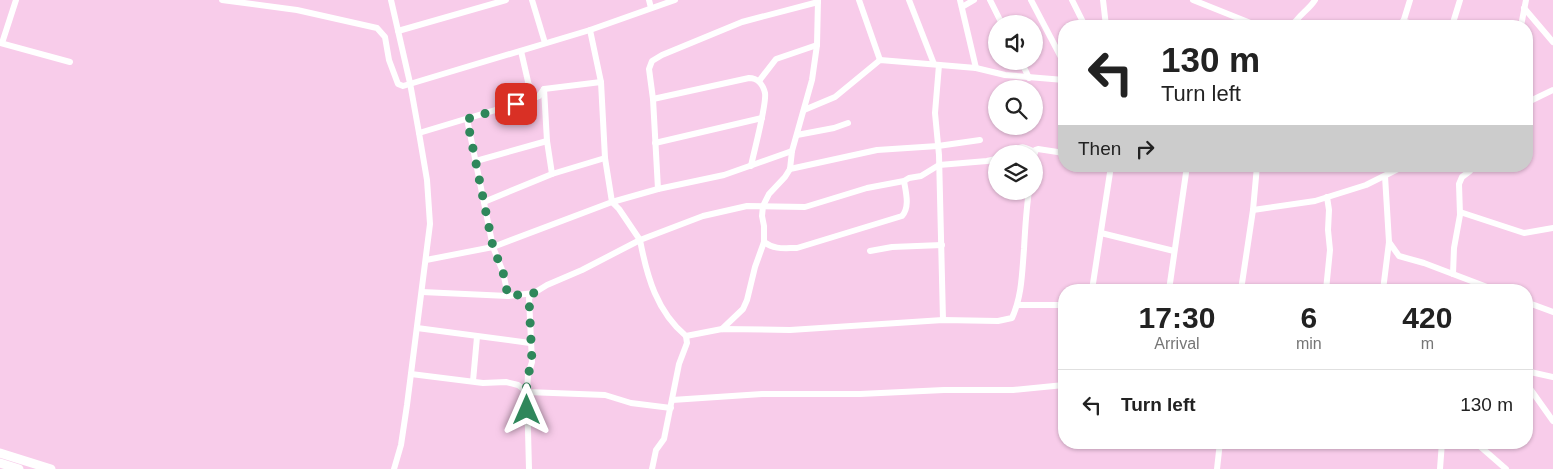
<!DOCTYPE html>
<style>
:root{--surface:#fff;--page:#f2f2f2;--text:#222;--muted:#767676;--line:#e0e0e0}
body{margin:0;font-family:Arial,sans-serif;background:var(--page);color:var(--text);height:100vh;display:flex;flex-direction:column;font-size:19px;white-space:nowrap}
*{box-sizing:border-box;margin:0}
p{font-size:16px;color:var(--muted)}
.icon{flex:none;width:28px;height:28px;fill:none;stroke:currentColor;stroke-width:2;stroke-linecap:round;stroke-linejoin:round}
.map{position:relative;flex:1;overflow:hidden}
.side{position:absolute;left:1058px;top:284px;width:475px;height:165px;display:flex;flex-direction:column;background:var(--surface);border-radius:20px;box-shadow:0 1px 4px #0004}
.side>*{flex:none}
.banner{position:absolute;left:1058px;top:20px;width:475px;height:152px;border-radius:20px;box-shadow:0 1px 4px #0004;background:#fff;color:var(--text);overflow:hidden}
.fabs{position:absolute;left:988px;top:15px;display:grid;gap:10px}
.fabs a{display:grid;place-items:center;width:55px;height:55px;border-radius:50%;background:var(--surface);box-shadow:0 1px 4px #0004;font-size:25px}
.pin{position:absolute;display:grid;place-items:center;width:42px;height:42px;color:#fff;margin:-21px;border-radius:10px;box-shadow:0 2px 8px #0006}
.me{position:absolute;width:55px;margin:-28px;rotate:0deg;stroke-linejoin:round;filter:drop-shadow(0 0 4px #0008)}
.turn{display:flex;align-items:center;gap:18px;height:105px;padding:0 20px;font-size:22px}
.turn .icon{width:65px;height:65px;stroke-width:2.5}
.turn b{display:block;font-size:35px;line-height:42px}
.then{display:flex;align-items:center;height:48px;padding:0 20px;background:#0003;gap:10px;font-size:19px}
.eta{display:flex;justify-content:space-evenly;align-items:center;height:85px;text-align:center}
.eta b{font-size:30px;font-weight:600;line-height:35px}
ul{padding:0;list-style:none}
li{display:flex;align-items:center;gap:15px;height:70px;padding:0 20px;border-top:1px solid var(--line)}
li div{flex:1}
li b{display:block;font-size:19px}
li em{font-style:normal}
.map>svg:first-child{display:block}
</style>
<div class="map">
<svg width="1553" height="469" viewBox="0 0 1553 469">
<rect width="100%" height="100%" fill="#f8ccea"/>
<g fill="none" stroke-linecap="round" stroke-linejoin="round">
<g stroke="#fff" stroke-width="6">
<path d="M222 0 297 10 377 28 385 37 389 60 398 84 403 86 590 30 675 0"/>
<path d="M391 0 410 83 419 133 427 180 430 224 407 405 401 445 394 469"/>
<path d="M532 0 545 43"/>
<path d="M649 0 651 8"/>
<path d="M859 0 880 60"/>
<path d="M909 0 934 64"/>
<path d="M960 0 976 68"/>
<path d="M990 0 1002 24"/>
<path d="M1031 0 1064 63"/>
<path d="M1072 0 1085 26"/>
<path d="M1103 0 1106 26"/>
<path d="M1193 0 1258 26"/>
<path d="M962 7 974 0"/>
<path d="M1524 8 1553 42"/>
<path d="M1403 21 1419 26"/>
<path d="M1295 22 1315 26"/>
<path d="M1293 26C1297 16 1309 10 1315 0"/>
<path d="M1402 26 1410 0"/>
<path d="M1452 26 1460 0"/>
<path d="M1521 26 1526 0"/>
<path d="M398 31 506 0"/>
<path d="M0 43 70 62"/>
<path d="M2 43 16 0"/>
<path d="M521 51 532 99"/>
<path d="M1021 61 1029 78"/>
<path d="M939 65 935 113 939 155 943 320"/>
<path d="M759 81 776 59 817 45"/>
<path d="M544 89 547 141 552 174"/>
<path d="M653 99 749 78C757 78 763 84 765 93 767 104 754 151 751 166"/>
<path d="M1526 103 1553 90"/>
<path d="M804 110 835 97 880 60 976 68 1005 75 1064 80"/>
<path d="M467 119 493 247 503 272 508 296"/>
<path d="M419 133 532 99 539 96 544 89 601 82"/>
<path d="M797 135 834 128 848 123"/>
<path d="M655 143 762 118"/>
<path d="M1009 154C1023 146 1019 145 1035 152"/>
<path d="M1034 158 1035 150 1038 149 1064 153"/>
<path d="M996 159 987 161 939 165 921 176 909 178 904 181 867 188 805 207 747 206 703 216 640 240C647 277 657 312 686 336L722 329 790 330 943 320 998 321 1012 318C1022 296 1022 273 1024 249 1025 230 1026 211 1029 191"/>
<path d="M476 161 547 141"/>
<path d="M790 169 877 150 938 146 980 140"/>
<path d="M658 189 653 99 649 69 652 61 662 55 742 22 818 2"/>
<path d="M484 202 552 174 605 158"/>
<path d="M1253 210 1315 201 1366 185 1404 166"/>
<path d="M1460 212 1524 233 1553 228"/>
<path d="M1101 233 1174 251"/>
<path d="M764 242C775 250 784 248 797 248L902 216C910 207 906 193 904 181"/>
<path d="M1389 242 1399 256 1424 263 1495 290"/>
<path d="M870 251 892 247 942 245"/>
<path d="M426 260 493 247 612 202 605 158 601 82 590 30"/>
<path d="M1453 274 1454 248 1460 215 1459 184 1462 177 1470 171 1468 166"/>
<path d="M1092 290 1111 166"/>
<path d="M1169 290 1187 166"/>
<path d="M1241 290 1253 210 1257 166"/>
<path d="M1326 290 1330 250 1328 230 1329 210 1327 197"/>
<path d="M1383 290 1389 242 1385 176"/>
<path d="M422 292 508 296 534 293 547 285 582 270 640 240 619 209 612 202 658 189 724 175 792 151"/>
<path d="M1526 302 1553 312"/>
<path d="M1018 305H1064"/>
<path d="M417 328 530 343"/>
<path d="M722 329 743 309 747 300 755 267 764 242V226L762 216 763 206 769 194 785 177 790 169 792 151 812 80 817 45 818 0"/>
<path d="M1526 371 1553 377"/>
<path d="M411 374 483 383 506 382 518 385 527 392 605 395 631 403 671 408"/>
<path d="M473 381 477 337"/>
<path d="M1526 383 1553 421"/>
<path d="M672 400 762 394H860L944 390H1013L1064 385"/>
<path d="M1475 442 1506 469"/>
<path d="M529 469 527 392 528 375 532 362 529 298 534 293"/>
<path d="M652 469 656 450 664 439 679 364 687 343 686 336"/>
<path d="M1217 469 1220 442"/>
<path d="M1440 469 1442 442"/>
</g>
<g stroke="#fff" stroke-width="9">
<path d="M0 453 51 469"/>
<path d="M0 463 19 469"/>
</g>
</g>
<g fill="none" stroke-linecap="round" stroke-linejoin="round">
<path stroke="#2f875b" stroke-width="9" stroke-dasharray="0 16.2" d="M516 104 467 119 493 247 503 272 508 296 534 293 529 298 532 362 528 375 526 392 527 410"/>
</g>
</svg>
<div class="fabs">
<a><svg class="icon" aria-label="sound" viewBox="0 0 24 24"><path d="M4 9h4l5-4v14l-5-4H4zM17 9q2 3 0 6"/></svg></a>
<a><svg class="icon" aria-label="search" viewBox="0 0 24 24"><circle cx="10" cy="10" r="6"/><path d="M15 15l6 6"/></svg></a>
<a><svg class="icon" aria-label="layers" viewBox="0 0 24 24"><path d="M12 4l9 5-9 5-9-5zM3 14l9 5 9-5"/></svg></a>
</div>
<div class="pin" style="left:516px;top:104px;background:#d93025"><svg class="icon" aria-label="arrive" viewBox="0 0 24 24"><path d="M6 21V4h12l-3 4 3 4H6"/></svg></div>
<svg class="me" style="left:527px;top:410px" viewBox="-20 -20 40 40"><path d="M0-17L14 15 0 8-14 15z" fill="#2f875b" stroke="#fff" stroke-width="4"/></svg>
<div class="banner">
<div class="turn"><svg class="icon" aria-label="left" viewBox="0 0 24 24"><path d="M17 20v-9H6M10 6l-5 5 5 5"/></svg><div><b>130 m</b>Turn left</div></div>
<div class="then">Then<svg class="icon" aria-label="right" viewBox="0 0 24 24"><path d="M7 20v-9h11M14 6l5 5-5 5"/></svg></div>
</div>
<section class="side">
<div class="eta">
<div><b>17:30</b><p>Arrival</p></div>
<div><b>6</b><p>min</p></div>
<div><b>420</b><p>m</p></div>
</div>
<ul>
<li><svg class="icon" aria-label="left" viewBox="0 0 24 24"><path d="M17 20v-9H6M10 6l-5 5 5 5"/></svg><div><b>Turn left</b></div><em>130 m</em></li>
</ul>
</section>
</div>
